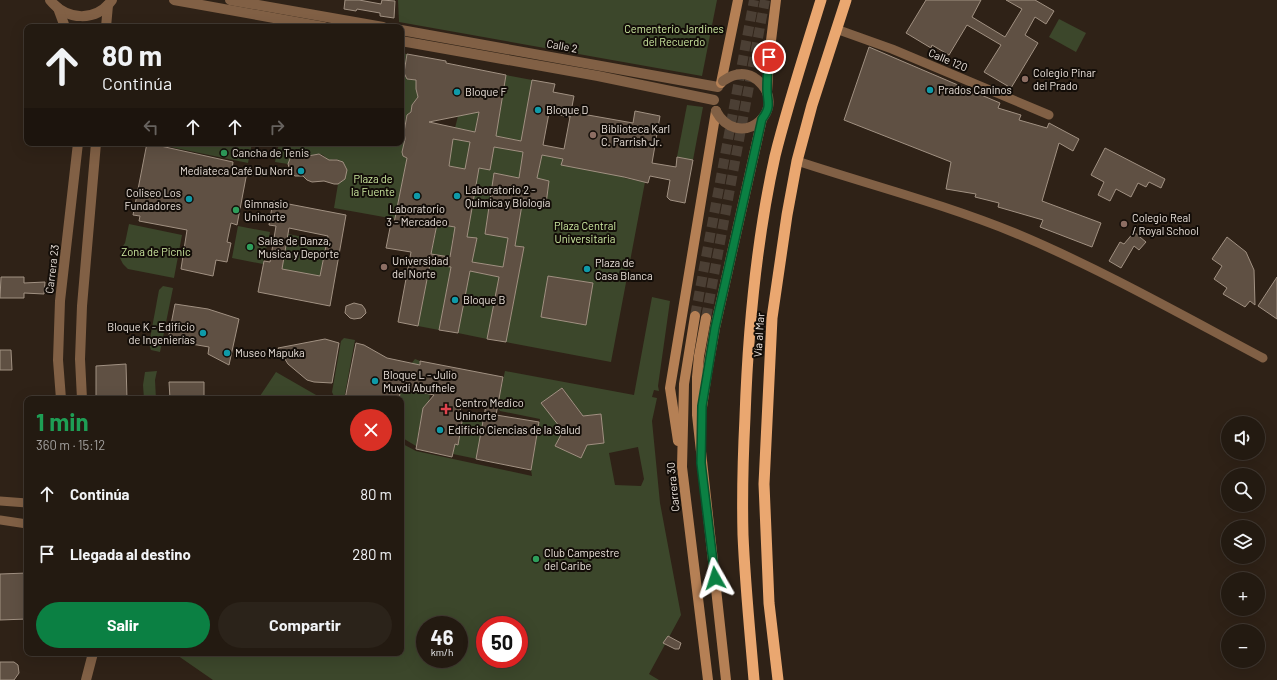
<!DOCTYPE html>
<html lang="es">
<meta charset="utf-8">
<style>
:root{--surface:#231a11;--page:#2b231a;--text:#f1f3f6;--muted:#a3a19f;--line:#403831;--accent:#0b8043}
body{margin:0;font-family:Barlow,sans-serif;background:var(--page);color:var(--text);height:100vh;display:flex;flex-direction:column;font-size:15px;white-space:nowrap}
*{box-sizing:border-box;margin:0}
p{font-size:13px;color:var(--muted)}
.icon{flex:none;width:22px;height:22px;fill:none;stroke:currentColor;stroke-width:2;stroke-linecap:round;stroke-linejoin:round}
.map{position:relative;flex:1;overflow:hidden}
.details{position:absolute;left:24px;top:396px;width:380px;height:260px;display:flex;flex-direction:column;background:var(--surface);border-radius:8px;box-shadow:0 4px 16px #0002,0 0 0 1px var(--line)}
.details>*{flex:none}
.top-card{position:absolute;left:24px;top:24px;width:380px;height:122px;border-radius:8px;box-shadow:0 4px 16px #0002,0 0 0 1px var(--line);background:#231a11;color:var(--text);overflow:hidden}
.controls{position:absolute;left:1221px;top:416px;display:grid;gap:8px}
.controls a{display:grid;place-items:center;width:44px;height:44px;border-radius:50%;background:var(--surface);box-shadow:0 4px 16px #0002,0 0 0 1px var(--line);font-size:20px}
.speed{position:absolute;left:416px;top:616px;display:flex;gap:8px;font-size:20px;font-weight:700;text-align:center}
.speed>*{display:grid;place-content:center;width:52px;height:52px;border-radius:50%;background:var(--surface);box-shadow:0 4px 16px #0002,0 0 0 1px var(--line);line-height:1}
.speed small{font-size:10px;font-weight:400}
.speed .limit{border:6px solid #d22;background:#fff;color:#111}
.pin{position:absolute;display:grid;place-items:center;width:34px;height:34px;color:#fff;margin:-17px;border:2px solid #fff;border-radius:50%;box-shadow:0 1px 4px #0007}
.me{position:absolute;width:44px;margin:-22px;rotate:354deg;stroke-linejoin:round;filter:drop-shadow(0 0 3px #0008)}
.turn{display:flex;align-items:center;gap:14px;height:84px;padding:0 12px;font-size:18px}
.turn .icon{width:52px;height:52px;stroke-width:2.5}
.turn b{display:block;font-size:28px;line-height:34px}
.lanes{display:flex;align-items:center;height:38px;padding:0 12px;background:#0003;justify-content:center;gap:20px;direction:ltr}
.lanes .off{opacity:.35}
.round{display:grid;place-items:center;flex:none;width:42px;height:42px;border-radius:21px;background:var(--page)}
.head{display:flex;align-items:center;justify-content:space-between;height:68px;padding:0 12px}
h1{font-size:24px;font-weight:700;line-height:30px;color:#1e9e55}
.button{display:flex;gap:8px;margin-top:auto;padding:8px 12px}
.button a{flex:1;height:46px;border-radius:24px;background:var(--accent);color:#fff;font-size:16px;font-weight:700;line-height:46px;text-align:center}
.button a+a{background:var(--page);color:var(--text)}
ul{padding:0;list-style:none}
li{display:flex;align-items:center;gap:12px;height:60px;padding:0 12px}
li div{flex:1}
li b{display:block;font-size:15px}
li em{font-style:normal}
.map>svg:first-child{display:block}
</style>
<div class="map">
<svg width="1277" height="680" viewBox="0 0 1277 680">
<rect width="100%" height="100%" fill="#2f2217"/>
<g fill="#3c472b" fill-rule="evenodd">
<path d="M398 0H717L702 76 399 22Z"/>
<path d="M1059 19 1086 33 1076 52 1049 37Z"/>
<path d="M401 53 407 54 404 73 407 79 416 80V89L418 97 412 105 411 112 407 115 404 132 405 139 402 153 407 159 395 219 334 208 338 184C353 175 345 154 329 161L323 155 319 154 308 156 299 152 291 156 288 164 275 162 279 143H401Z"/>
<path d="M486 71 475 132 455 128 458 116Z"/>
<path d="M506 75 532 80 521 141 496 136Z"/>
<path d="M687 105 703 107 693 160 677 157Z"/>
<path d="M453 139 470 142 466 165 470 166V170L445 165 434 223 459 228 458 235H453L450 257 431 254 436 231 427 230 441 161 449 162Z"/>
<path d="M151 143H252L248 163Z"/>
<path d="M494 147 523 152 519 178 494 174 485 233 508 238 503 267 472 262 477 239 467 237 479 168 490 170Z"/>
<path d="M542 155 625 170 624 178 645 182 611 362 506 342 524 247 515 246 523 199 546 203 549 181 537 178ZM548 276 593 283 586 324 541 317Z"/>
<path d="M129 224 182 235 174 278 128 269 123 264 120 258 121 249 125 243Z"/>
<path d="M238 226 270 232 263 264 232 258Z"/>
<path d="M288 234 327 242 320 276 282 269Z"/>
<path d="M430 264 451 267 439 330 418 326Z"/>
<path d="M470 271 499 277 487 339 458 333Z"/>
<path d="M163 286 173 288 160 352 151 350 149 344 159 290Z"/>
<path d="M652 297 670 301 658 386 659 391 654 390 652 397 657 398 652 421 660 503 681 615 649 674 659 680H213L174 653H401V443L416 451 532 476 531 470 540 419 500 411 497 407 505 371 634 395ZM563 388 569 398 548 412 541 403ZM573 402 583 416 601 414 604 443 587 445 581 458 555 446 563 431 551 416ZM638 447 644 479 641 486 615 485 609 453ZM425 625H459V659H425ZM485 625H519V659H485Z"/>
<path d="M344 338 355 340 344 399H335L332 392 341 341Z"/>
<path d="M415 359 420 361 415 391 430 394 429 401 423 408 416 446 401 437V413L403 404H401V399H399L406 363 411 364Z"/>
<path d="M157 371 155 380 156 399H144L143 385 145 372Z"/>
<path d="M276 372 323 399H258Z"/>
<path d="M463 416 484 420 477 459 453 454 455 444 458 445Z"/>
</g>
<g fill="#5f5043" stroke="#a19182" fill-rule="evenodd">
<path d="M345 0H359L381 4 382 0 395 1 394 18 380 16V13L357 9 356 11 344 9Z"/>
<path d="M926 0H981L972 17 1005 37 1022 9 1006 0H1035L1054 11 1046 24 1035 17 1025 35 1038 43 1011 88 984 72 1001 45 967 25 949 55 932 45 931 48 906 33Z"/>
<path d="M869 47 1000 103 998 108 1021 115 1019 120 1047 128 1049 123 1079 139 1073 151 1059 143 1042 201 1101 223 1092 247 1040 227 1043 220 998 207 999 203 975 197 976 194 946 189 951 162 844 120Z"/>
<path d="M407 54 446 61V63L506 75 496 136 521 141 532 80 555 84 553 92 574 96 570 117 571 112 633 123 635 111 660 116 652 163 676 167 677 157 693 160 685 203 670 200 667 197 670 180 650 176 648 183 624 177 561 165 563 159 542 155 537 178 549 181 546 204 523 199 515 246 524 247 506 342 487 339 499 277 470 271 458 333 439 330 451 267 430 264 418 326 398 322 411 252 386 248 391 223H394L407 158 403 156 402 152 405 139 404 132 407 115 411 112 412 105 418 97 416 89V80L407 79 404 73ZM479 112 475 132 429 122ZM549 113 570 117 564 149 543 145ZM453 139 470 142 465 169 449 166ZM494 147 523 152 519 178 494 173 485 234 508 238 503 267 472 262 477 238 467 237 479 168 490 170ZM437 224 455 227 450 257 431 254Z"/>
<path d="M147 143 233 162 232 170 247 172 237 225 231 223 227 242 231 243 227 262 216 260 213 276 181 269 187 230 139 221 140 216 133 215Z"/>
<path d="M1105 148 1165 179 1161 188 1149 182 1146 187 1138 183 1131 197 1116 189 1110 201 1098 195 1104 182 1091 175Z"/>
<path d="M299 152 308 156 319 154 329 160H337L343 162 347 170 345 179 338 184H334L324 181 312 182 307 180 303 176H295L291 173 288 164 291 156Z"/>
<path d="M273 201 346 215 330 306 258 292 264 261 270 262 276 226 269 225ZM289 228 328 236 320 276 282 269Z"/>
<path d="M1134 232 1146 242 1139 250 1134 246 1121 268 1109 261 1120 242 1124 244Z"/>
<path d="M1227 237 1246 252 1254 270 1255 305 1250 301 1245 307 1223 294 1227 288 1214 279 1222 266 1212 259Z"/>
<path d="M548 276 593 283 586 325 541 317Z"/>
<path d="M1 277H24V283L45 282 44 294 24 293V298H0Z"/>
<path d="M1277 277V319L1258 306Z"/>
<path d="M354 303 362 305 365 309 366 313 361 318 354 319 350 318 345 313 346 306Z"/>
<path d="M175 304 208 309 239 319 229 365 208 354 209 347 168 340Z"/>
<path d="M325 339 339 343 332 383 314 382 307 380 288 364 278 348Z"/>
<path d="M356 343 364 345 387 358 420 365V361L503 377 496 415 539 422 531 470 476 459 486 405 456 399 463 416 458 445 455 444 452 457 416 449 423 408 434 395 401 388 399 399H345Z"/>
<path d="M0 350H11L12 370H0Z"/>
<path d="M126 364 127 399H96V366Z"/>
<path d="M169 382H204V399H170Z"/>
<path d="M562 388 583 416 601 414 604 443 587 445 581 458 555 446 563 431 541 403Z"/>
<path d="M27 573V619L0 620V574Z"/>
<path d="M668 636 681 643 679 649H675L663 643Z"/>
<path d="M0 662H14L18 665 19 673 14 680H0Z"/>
</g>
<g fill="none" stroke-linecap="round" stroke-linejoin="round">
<g stroke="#4b3f34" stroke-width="10" stroke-dasharray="10 5" stroke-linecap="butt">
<path d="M695 316 754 0"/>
<path d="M706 318 765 0"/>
</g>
<g stroke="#816045" stroke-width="9">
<path d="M836 29 892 49 1049 115"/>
<path d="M797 161C870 185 944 204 1015 233 1101 269 1182 315 1263 358"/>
<path d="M0 501 27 503"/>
<path d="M0 520 27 524"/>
</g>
<g stroke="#816045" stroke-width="10">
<path d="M50 0C67 21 96 22 112 0"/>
<path d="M174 0 324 27"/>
<path d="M230 0 383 27"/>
<path d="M58 8 65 27"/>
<path d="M106 27 108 5"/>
<path d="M401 30 718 87"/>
<path d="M401 41 598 76 714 100"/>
<path d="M760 121C769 112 771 101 766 90"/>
<path d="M61 399 58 360 60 301 78 143"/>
<path d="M82 399 80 359 82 306 96 143"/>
<path d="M86 680 93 653"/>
</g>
<g stroke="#b58055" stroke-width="10">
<path d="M721 83 738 0"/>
<path d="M767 92 769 57 776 0"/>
<path d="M695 316 684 384 682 467 708 680"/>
<path d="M706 318 699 356 697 377V415L726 680"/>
<path d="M702 407 707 373 715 328 762 119"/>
<path d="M678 441 670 388 716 111"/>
</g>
<g stroke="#eaa770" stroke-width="11">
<path d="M754 680C750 632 745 583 743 535 742 496 743 457 745 417 748 330 756 242 775 156 788 104 805 52 821 0"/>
<path d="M778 680 769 603 764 484 772 318 787 215 797 161 812 105 846 0"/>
</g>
<g stroke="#816045" stroke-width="10">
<path d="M723 81C740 69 755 73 766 90"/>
<path d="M716 111C725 128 744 135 760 121"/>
</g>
</g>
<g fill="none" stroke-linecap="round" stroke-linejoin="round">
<defs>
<path id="route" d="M715 578 701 463 702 406 715 328 762 119C772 106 767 102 767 89 767 78 768 67 769 57"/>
</defs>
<use href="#route" stroke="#07532c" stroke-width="10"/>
<use href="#route" stroke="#0b8043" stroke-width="7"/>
</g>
<g fill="#8d6e63" stroke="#130d08" stroke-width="1.5">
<circle cx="1025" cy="79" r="4"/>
<circle cx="593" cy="135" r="4"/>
<circle cx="1124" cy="224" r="4"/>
<circle cx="384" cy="267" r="4"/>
</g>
<g fill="#0f9aa8" stroke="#130d08" stroke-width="1.5">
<circle cx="930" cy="90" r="4"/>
<circle cx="457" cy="92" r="4"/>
<circle cx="538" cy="110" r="4"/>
<circle cx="301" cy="171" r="4"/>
<circle cx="417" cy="196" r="4"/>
<circle cx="457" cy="196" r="4"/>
<circle cx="189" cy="199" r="4"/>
<circle cx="587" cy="269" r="4"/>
<circle cx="455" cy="300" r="4"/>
<circle cx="203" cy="333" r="4"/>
<circle cx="227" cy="353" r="4"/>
<circle cx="375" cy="381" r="4"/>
<circle cx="440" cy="430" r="4"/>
</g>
<g fill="#2e9e5b" stroke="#130d08" stroke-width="1.5">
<circle cx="224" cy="153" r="4"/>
<circle cx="236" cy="210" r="4"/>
<circle cx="250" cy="247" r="4"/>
<circle cx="536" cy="559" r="4"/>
</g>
<path fill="#e0444e" stroke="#130d08" stroke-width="1.5" d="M444 403h4v4h4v4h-4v4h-4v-4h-4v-4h4z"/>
<g text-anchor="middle" stroke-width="4" stroke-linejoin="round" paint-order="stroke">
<g font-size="11" fill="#cdeaa1" stroke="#130d08">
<text x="674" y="33">Cementerio Jardines<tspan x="674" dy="13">del Recuerdo</tspan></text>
<text x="373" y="183">Plaza de<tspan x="373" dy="13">la Fuente</tspan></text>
<text x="585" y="230">Plaza Central<tspan x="585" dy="13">Universitaria</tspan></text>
<text x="156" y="256">Zona de Picnic</text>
</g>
<g font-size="11" fill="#ebe2db" stroke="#130d08">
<text transform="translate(562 46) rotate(10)" y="4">Calle 2</text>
<text transform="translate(948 60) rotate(23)" y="4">Calle 120</text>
<text transform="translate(52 269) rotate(-83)" y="4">Carrera 23</text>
<text transform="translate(759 335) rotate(-86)" y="4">Vía al Mar</text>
<text transform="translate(673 487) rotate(-96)" y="4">Carrera 30</text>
</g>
<g font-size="11" fill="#ebe2db" stroke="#130d08" text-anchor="start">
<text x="1033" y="77">Colegio Pinar<tspan x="1033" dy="13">del Prado</tspan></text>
<text x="938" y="94">Prados Caninos</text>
<text x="465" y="96">Bloque F</text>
<text x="546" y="114">Bloque D</text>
<text x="601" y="133">Biblioteca Karl<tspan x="601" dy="13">C. Parrish Jr.</tspan></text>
<text x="232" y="157">Cancha de Tenis</text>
<text x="293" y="175" text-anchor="end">Mediateca Café Du Nord</text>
<text x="465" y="194">Laboratorio 2 -<tspan x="465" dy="13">Quimíca y BIología</tspan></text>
<text x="181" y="197" text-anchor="end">Coliseo Los<tspan x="181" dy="13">Fundadores</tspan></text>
<text x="244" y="208">Gimnasio<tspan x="244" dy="13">Uninorte</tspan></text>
<text x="417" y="213" text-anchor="middle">Laboratorio<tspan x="417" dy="13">3 - Mercadeo</tspan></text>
<text x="1132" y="222">Colegio Real<tspan x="1132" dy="13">/ Royal School</tspan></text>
<text x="258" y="245">Salas de Danza,<tspan x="258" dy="13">Musica y Deporte</tspan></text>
<text x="392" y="265">Universidad<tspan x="392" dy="13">del Norte</tspan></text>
<text x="595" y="267">Plaza de<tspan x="595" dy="13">Casa Blanca</tspan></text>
<text x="463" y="304">Bloque B</text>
<text x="195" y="331" text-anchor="end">Bloque K - Edificio<tspan x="195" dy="13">de Ingenierías</tspan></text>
<text x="235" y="357">Museo Mapuka</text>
<text x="383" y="379">Bloque L - Julio<tspan x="383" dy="13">Muvdi Abufhele</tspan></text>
<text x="455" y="407">Centro Medico<tspan x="455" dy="13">Uninorte</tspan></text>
<text x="448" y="434">Edificio Ciencias de la Salud</text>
<text x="544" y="557">Club Campestre<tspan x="544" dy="13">del Caribe</tspan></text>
</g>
</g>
</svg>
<div class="controls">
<a><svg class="icon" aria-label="sound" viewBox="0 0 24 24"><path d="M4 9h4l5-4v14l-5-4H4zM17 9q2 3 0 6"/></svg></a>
<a><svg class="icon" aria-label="search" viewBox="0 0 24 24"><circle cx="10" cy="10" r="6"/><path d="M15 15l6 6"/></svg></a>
<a><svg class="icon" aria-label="layers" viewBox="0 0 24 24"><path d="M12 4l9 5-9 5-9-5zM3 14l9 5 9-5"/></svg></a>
<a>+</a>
<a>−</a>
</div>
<div class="speed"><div>46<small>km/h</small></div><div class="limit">50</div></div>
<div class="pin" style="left:769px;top:57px;background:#d93025"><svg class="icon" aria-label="arrive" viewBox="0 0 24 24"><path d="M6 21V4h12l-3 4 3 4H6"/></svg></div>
<svg class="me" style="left:715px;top:578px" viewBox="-20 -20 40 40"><path d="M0-17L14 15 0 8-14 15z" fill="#0b8043" stroke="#fff" stroke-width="4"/></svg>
<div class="top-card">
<div class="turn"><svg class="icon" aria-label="ahead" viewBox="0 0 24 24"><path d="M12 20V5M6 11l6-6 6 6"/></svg><div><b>80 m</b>Continúa</div></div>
<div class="lanes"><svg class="icon off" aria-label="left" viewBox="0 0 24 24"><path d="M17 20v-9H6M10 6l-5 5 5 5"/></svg><svg class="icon" aria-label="ahead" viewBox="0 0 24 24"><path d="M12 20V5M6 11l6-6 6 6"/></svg><svg class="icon" aria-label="ahead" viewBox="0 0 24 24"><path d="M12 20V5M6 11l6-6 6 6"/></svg><svg class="icon off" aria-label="right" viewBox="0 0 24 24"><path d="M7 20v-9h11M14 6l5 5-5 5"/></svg></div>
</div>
<section class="details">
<div class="head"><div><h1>1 min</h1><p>360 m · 15:12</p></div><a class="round" style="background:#d93025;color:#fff"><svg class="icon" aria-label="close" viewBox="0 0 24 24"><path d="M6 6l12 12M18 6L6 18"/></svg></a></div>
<ul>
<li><svg class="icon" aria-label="ahead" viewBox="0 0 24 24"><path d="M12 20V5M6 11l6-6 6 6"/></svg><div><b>Continúa</b></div><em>80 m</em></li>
<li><svg class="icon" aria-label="arrive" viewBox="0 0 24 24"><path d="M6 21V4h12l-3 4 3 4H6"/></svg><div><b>Llegada al destino</b></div><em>280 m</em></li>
</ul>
<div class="button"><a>Salir</a><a>Compartir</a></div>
</section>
</div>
